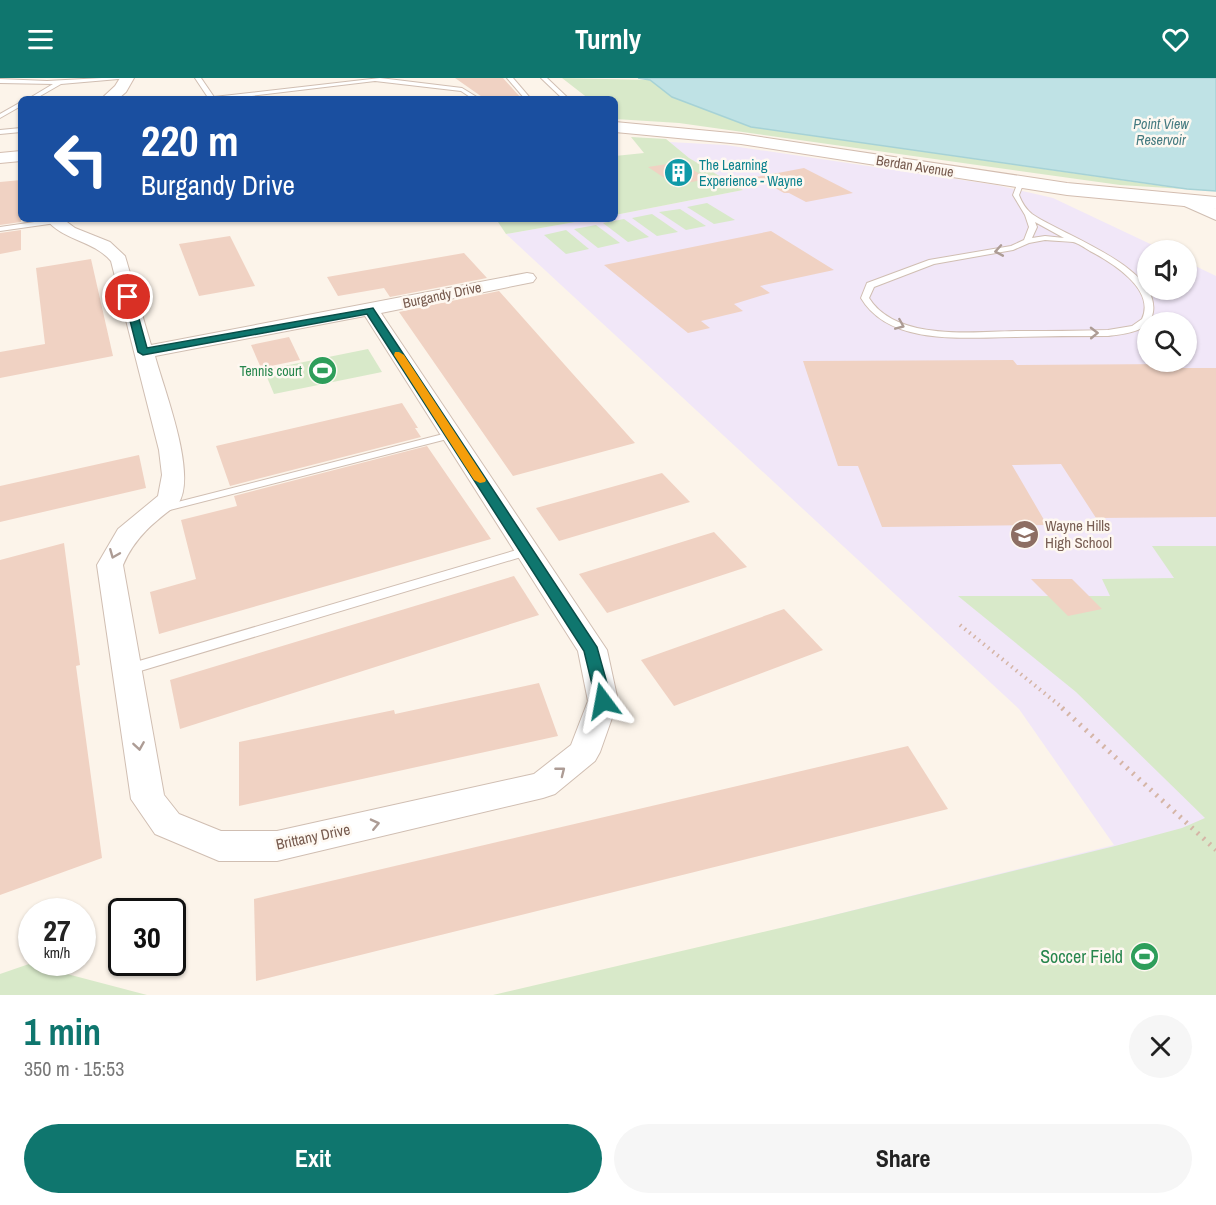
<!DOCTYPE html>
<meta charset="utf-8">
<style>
:root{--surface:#fff;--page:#f6f6f6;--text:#222;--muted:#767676;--accent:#0f766e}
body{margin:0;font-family:"Archivo Narrow",sans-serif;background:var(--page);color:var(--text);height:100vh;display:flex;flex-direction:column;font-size:22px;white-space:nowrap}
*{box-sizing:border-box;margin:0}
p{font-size:20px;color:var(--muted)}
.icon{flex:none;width:33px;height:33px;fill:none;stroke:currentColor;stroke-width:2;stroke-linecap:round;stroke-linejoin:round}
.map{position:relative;height:917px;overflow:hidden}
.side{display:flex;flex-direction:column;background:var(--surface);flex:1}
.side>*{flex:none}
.guide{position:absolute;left:18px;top:18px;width:600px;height:126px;border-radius:9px;box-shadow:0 2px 4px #0004;background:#1a4fa0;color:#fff;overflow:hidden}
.controls{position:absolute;left:1137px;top:162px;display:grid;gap:12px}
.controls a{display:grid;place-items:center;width:60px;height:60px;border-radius:50%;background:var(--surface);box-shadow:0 2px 4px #0004;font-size:30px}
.speed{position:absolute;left:18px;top:820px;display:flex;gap:12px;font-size:30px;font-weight:700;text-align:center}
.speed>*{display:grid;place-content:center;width:78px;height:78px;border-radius:50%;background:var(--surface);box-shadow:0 2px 4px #0004;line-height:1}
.speed small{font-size:15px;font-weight:400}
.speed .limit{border:3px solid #111;border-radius:9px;background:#fff;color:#111}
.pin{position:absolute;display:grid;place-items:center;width:51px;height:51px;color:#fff;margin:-26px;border:3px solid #fff;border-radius:50%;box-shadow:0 2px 6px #0007}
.me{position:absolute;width:66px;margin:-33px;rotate:347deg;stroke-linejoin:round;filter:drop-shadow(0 0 4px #0008)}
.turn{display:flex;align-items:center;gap:21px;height:126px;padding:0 24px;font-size:27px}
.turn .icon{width:78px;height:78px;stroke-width:2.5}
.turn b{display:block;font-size:42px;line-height:51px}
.round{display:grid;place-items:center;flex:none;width:63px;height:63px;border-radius:32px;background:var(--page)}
.overview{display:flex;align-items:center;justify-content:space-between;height:102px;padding:0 24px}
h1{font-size:36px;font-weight:700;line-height:45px;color:var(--accent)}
.button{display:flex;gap:12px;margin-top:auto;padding:12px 24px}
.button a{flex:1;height:69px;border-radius:36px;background:var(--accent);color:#fff;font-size:24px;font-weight:700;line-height:69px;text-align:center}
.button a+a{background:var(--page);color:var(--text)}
header{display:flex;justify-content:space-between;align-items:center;height:78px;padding:0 24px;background:var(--accent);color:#fff;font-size:27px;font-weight:700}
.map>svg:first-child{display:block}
</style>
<header><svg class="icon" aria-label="menu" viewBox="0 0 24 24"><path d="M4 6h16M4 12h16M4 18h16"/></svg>Turnly<svg class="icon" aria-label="heart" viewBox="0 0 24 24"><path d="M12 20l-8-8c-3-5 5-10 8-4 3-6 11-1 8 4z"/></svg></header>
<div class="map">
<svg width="1216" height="917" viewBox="0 0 1216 917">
<rect width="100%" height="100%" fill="#fcf4ea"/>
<path fill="#f1e7f8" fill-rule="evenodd" d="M669 64 726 67 996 107 1053 120 1163 172H1148V212H1186L1187 184 1216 198V917L814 842 1114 767 1019 631 506 156 592 141H615V137L743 112 689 80ZM1148 244H1186V284H1148Z"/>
<g fill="#d8e9c9">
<path d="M562 0 650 2 672 19 751 49 1184 111 1120 107 679 45 615 41V21H589Z"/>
<path d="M631 59 666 61 689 80 743 112 615 137V78L644 75Z"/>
<path d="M707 125 735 142 714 146 687 129Z"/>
<path d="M680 131 706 148 686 152 659 134Z"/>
<path d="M652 136 678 154 657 158 632 140Z"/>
<path d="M496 141H592L506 156Z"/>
<path d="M624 141 649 159 628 164 603 145Z"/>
<path d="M596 147 620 165 598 170 574 151Z"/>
<path d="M566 152 589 171 566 176 544 157Z"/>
<path d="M368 271 382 294 274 316 264 292Z"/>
<path d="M1152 468H1216V917H493L814 842 1115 768 1182 750 1205 740 1076 614 958 518H1110L1102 501 1174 500Z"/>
<path d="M29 886 147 917H0V896Z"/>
</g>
<path fill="#bfe2e5" stroke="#a6d2d6" stroke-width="1.5" d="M638 0H1216V113L1187 111 751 49 672 19 650 2Z"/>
<g fill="#f0d2c3">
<path d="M455 0H503L522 21H485Z"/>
<path d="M680 84 708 101 675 107 648 89Z"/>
<path d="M804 90 853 115 806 124 789 115H784L756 99Z"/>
<path d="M21 102V144L0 147V104Z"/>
<path d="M21 152V172L0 176V155Z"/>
<path d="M771 153 834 192 760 208 770 215 734 226 743 233 701 243 710 250 688 255 604 187Z"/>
<path d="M230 158 255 208 199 218 179 166Z"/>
<path d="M464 175 487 200 390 219 384 210 338 218 327 199Z"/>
<path d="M91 181 113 278 0 300V274L45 266 36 190Z"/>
<path d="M499 213 572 295 635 365 513 398 399 234Z"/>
<path d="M289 259 300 282 261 290 251 267Z"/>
<path d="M1013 282 1017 287 1170 286 1174 290H1216V439L1096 440 1061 386 1012 387 1047 447 882 449 858 388H838L803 283Z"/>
<path d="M402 325 418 350H415L421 359 230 408 216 368Z"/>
<path d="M427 368 491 461 159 556 150 514 196 501 181 442 237 428 234 418Z"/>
<path d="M139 377 146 410 0 444V408Z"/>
<path d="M662 395 690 424 559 463 536 430Z"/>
<path d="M714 454 747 489 607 535 579 496Z"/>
<path d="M64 465 80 587 76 588 102 780 0 817V482Z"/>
<path d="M514 498 539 537 180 651 170 602Z"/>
<path d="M1031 501H1072L1102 531 1068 538Z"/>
<path d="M784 531 823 572 674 628 641 582Z"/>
<path d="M539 605 558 658 239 728V664L394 632 395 636Z"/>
<path d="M908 668 948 731 256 903 254 821Z"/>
</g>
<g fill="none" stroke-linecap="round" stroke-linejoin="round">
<defs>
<g id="lane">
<path d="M102 0H130L61 6 35 21H28L53 6 0 5V1L47 3Z"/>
<path d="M195 0H201L214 19 380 0 462 10 480 21H473L461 13 375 3 226 21H209Z"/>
<path d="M507 0H513L531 21H525Z"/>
<path d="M541 0H547L569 21H563Z"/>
<path d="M21 24V28L0 40V36Z"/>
<path d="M21 50V54L0 56V52Z"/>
<path d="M1021 102 1024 104 1019 117C1022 125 1026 131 1032 136 1062 157 1160 189 1153 234 1150 254 1125 256 1108 258 1077 258 1046 258 1015 259 967 259 890 269 861 220L867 205 929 182 1011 168 1024 162 1029 149 1025 137 1013 117 1018 104ZM1035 144 1064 160 1045 158 1032 160 1037 149ZM1045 162C1054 163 1064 163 1073 164 1078 165 1085 170 1090 173 1111 184 1156 211 1142 241L1132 248 1108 252C1077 253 1046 253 1016 253 972 254 896 263 869 220L874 209 934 186 1013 172 1029 165Z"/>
<path d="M55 141 60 143 56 145 0 153V149Z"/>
<path d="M451 354 455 355 456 357 455 359 162 434 156 431 158 429Z"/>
<path d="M527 469 531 470 533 473 531 476 127 597 122 596 120 592 122 588Z"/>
</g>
<g id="street">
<path d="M1185 119 1216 131V142L1180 126 1178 123Z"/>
<path d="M46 141H63L75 150 110 164 125 178 151 267 527 195 533 196 536 200 533 204 381 235 607 572 618 623 600 674 595 683 555 716 543 720 277 783H219L155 756 131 721 97 487 118 451 158 418 162 397 159 372 111 183C93 162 63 163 46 141ZM365 238 578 573 588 623 571 667 534 696 277 753H221L179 736 164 717 123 487C135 459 154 444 178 426 198 397 164 312 155 278Z"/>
</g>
<g id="secondary">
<path d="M120 0H134L126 14 118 21H101L115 8Z"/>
<path d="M615 44 741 56 1067 105 1216 119V131L1067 117 741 66 615 54Z"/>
<path d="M21 73V83L0 85V75Z"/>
</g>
</defs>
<use href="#lane" stroke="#d0beb2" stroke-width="2"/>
<use href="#street" stroke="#d0beb2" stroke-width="2"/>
<use href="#secondary" stroke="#d3bdb0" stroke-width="2"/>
<path stroke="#d5b5a6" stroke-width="4" stroke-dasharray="1.5 4.5" stroke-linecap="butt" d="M960 547 1064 631"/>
<path stroke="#d5b5a6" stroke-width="5" stroke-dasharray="2 6" stroke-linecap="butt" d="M1062 630 1216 772"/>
<use href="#lane" fill="#fff" fill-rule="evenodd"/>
<use href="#street" fill="#fff" fill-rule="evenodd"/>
<use href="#secondary" fill="#fff" fill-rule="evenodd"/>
</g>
<defs><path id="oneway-chevron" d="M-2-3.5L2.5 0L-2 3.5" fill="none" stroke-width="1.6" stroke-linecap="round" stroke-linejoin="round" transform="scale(1.5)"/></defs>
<g stroke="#ad9c95">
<use href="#oneway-chevron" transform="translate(999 173) rotate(170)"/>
<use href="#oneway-chevron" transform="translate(900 247) rotate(23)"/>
<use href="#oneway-chevron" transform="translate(1094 255) rotate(-1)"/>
<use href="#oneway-chevron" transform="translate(114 476) rotate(112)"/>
<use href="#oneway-chevron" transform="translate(139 668) rotate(81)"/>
<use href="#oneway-chevron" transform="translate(561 693) rotate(-38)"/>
<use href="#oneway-chevron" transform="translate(375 746) rotate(-13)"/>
</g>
<path fill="#0f766e" stroke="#0a4d48" stroke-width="1.5" d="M128 216 133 219 147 270 373 230 597 569 612 623 609 627H597L584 573 367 236 143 277 138 274 124 219Z"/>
<path fill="#f59e0b" d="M395 274H399L404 277 486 402 485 404 480 405 474 402 394 277Z"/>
<defs>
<symbol id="building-disc" viewBox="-11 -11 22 22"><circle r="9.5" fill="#0f9aa8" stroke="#fef8f1"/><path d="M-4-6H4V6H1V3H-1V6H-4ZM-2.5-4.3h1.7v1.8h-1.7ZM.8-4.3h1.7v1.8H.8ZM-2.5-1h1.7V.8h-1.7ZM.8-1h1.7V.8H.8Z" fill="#fff"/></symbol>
<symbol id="stadium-disc" viewBox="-11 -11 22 22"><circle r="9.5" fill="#2e9e5b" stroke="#fef8f1"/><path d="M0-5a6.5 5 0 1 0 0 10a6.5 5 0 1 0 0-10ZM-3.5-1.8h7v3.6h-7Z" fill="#fff"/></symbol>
<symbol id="school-disc" viewBox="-11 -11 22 22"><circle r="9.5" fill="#8d6e63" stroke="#fef8f1"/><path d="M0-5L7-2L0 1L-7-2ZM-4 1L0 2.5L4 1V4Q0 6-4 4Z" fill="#fff"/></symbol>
</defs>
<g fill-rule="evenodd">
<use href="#building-disc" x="662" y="78" width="33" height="33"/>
<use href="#stadium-disc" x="306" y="276" width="33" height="33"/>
<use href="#school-disc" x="1008" y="440" width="33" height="33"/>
<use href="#stadium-disc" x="1128" y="862" width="33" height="33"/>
</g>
<g text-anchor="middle" stroke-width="5" stroke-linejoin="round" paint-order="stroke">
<g font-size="14" font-style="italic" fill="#457b81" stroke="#fef8f1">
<text x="1161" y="51">Point View<tspan x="1161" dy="16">Reservoir</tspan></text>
</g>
<g font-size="14" fill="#0d838f" stroke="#fef8f1" text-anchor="start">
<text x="699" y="92">The Learning<tspan x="699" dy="16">Experience - Wayne</tspan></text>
</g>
<g font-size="14" fill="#765a4e" stroke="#fef8f1">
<text transform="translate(915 88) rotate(9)" y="5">Berdan Avenue</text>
<text transform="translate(442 217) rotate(-12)" y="5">Burgandy Drive</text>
</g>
<g font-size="14" fill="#27864d" stroke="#fef8f1" text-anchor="end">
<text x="302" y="298">Tennis court</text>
</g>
<g font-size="15" fill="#785e54" stroke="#fef8f1" text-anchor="start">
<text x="1045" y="453">Wayne Hills<tspan x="1045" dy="17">High School</tspan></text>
</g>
<g font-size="15" fill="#765a4e" stroke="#fef8f1">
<text transform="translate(313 759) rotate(-12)" y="5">Brittany Drive</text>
</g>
<g font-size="18" fill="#27864d" stroke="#fef8f1" text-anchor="end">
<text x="1123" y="885">Soccer Field</text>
</g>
</g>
</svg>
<div class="controls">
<a><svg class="icon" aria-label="sound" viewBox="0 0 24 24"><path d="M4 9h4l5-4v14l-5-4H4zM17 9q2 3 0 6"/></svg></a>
<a><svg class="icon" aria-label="search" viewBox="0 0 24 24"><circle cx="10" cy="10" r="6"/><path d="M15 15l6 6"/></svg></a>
</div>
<div class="speed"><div>27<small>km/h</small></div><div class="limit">30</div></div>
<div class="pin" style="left:128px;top:219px;background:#d93025"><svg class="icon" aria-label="arrive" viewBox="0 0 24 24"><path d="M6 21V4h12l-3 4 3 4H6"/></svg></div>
<svg class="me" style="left:603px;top:623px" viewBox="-20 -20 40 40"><path d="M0-17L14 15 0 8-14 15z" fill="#0f766e" stroke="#fff" stroke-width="4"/></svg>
<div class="guide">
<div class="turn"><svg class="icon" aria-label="left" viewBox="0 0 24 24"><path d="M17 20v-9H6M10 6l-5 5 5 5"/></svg><div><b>220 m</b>Burgandy Drive</div></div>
</div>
</div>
<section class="side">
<div class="overview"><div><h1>1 min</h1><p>350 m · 15:53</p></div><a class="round"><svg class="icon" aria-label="close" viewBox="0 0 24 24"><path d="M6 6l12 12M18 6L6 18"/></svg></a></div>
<div class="button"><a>Exit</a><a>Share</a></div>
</section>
